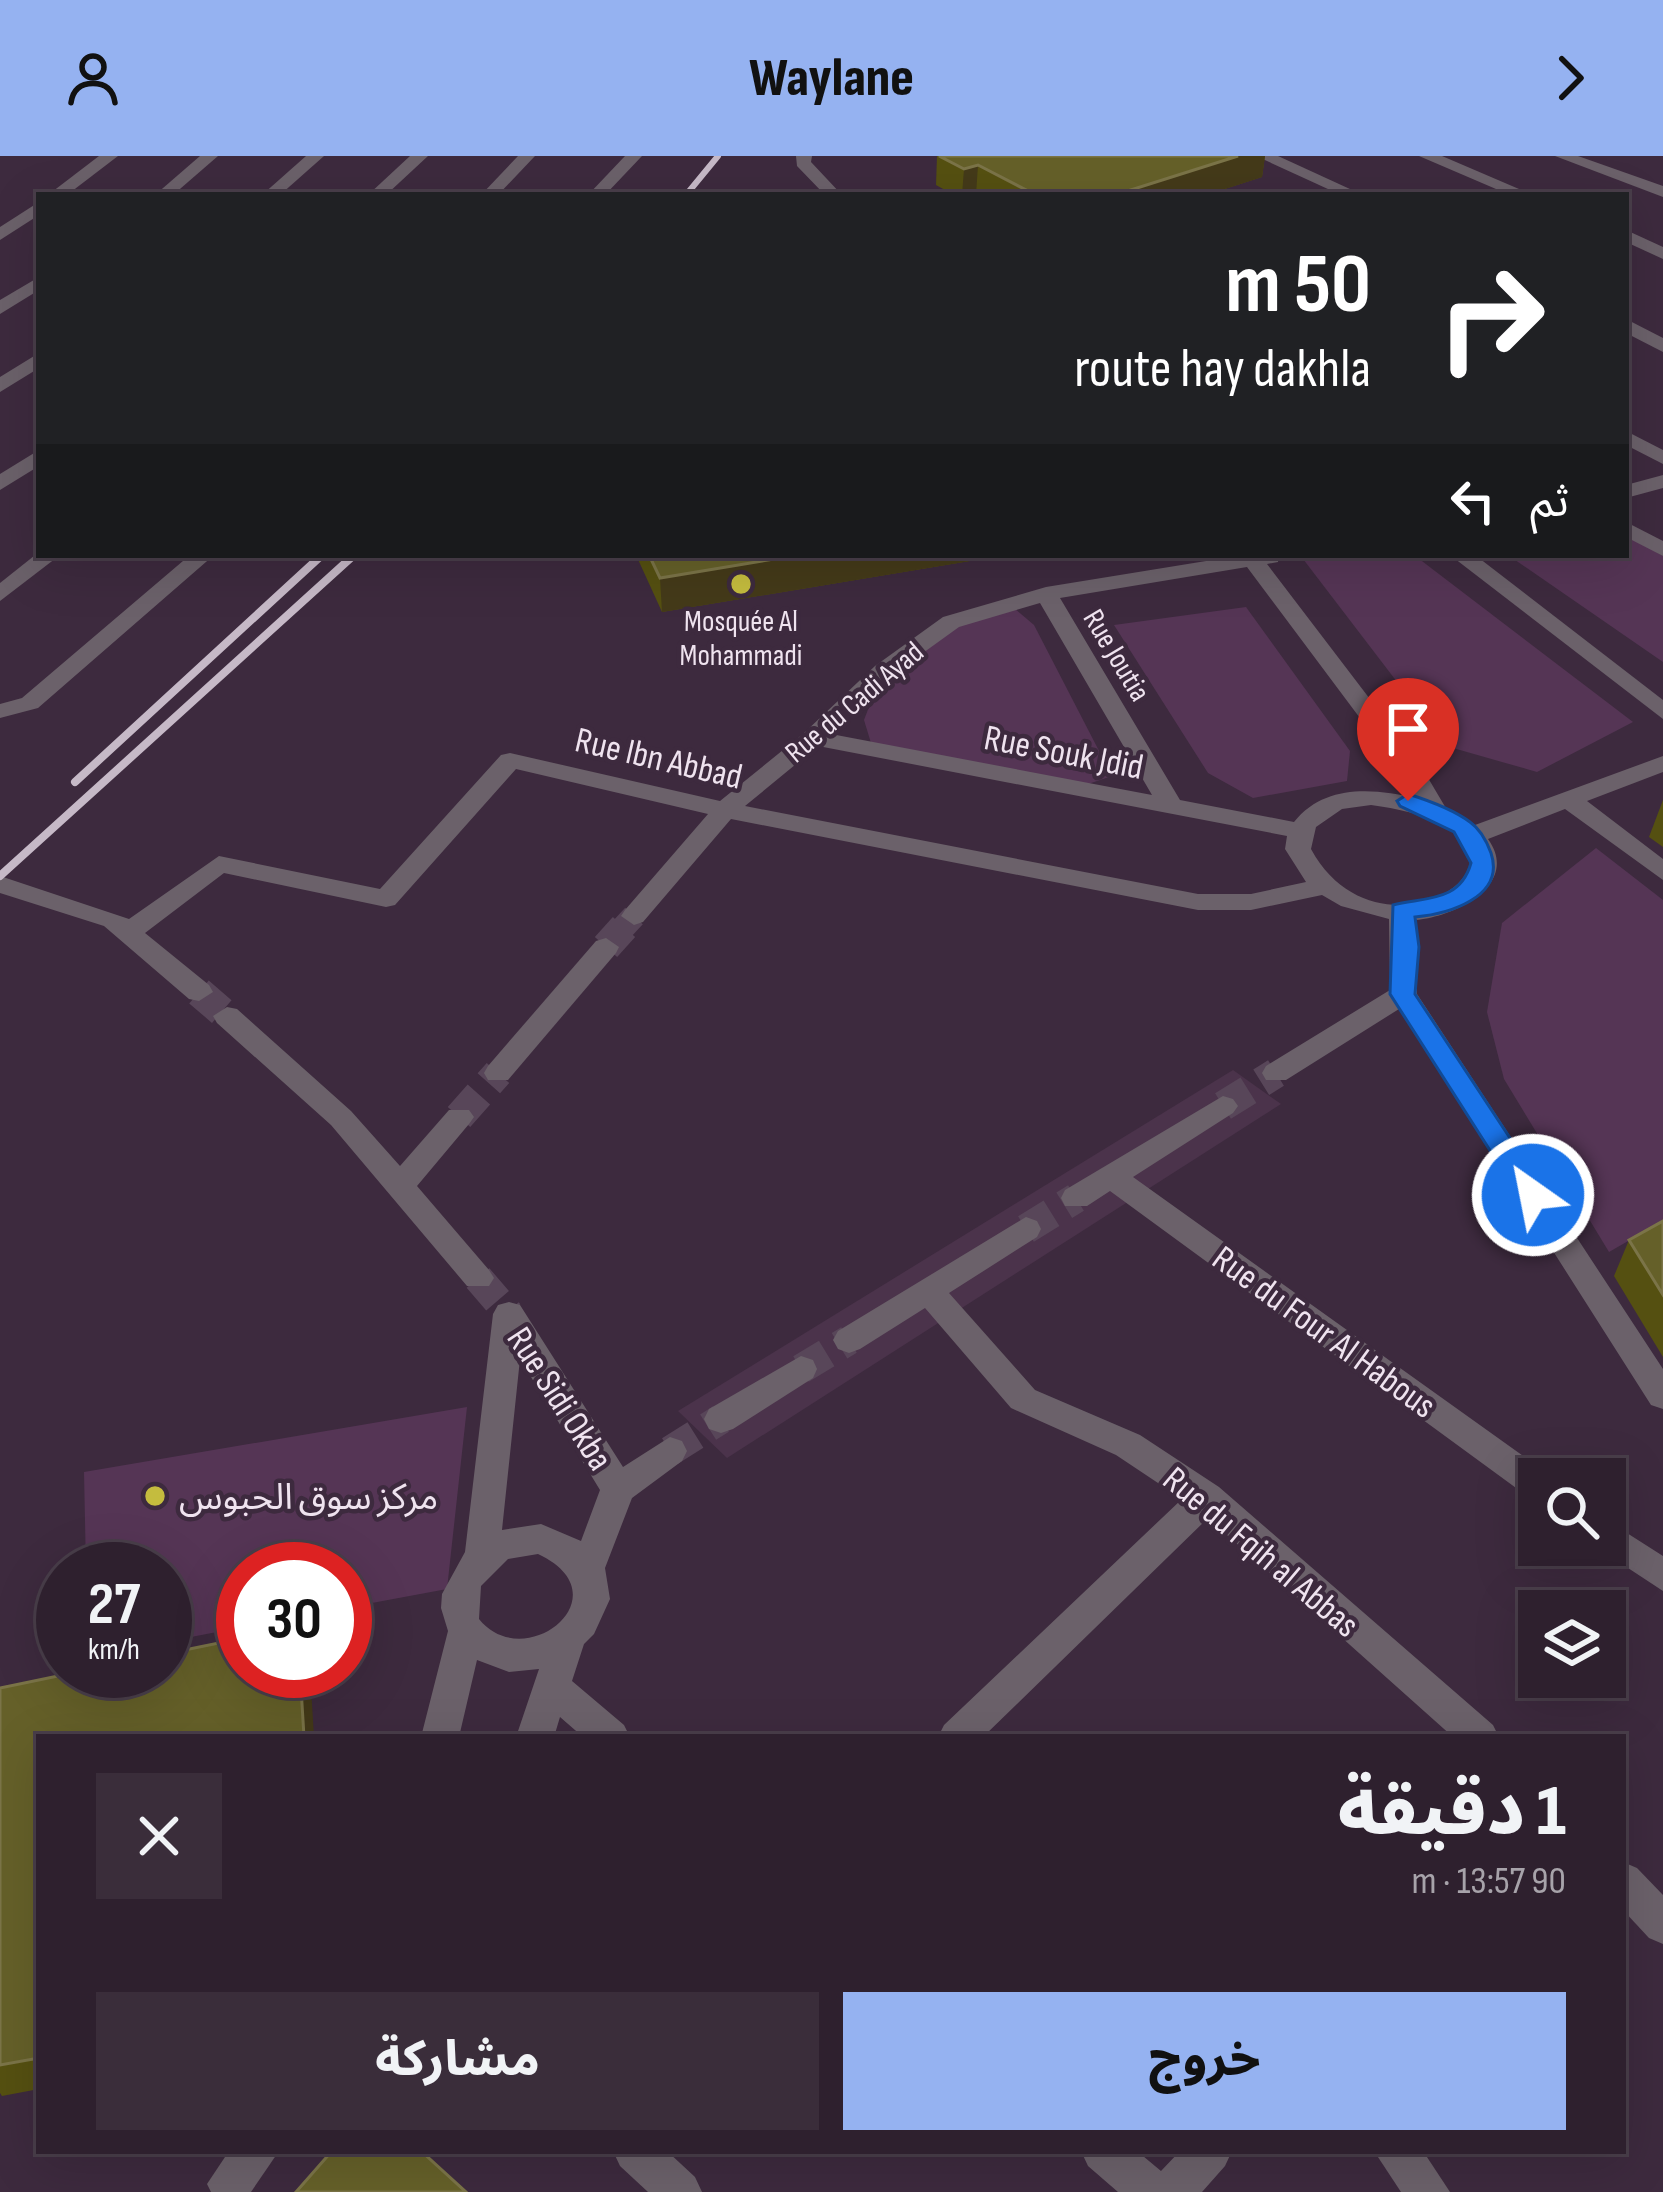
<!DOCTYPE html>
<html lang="ar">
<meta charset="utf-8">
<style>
:root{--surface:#2e202e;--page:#3a2d3a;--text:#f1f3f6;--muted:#a7a3aa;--line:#493e4a;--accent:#95b2f1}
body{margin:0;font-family:"Sofia Sans Condensed","Noto Sans Arabic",sans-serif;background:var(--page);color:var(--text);direction:rtl;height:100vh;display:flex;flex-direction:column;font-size:45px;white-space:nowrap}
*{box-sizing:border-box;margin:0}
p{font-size:39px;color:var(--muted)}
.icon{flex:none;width:66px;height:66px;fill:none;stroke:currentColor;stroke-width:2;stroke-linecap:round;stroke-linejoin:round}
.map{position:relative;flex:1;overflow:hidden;direction:ltr}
.details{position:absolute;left:36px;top:1578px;width:1590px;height:420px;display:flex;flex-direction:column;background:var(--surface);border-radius:0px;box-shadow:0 12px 48px #0002,0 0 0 3px var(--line);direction:rtl}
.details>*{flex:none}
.banner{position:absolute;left:36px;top:36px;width:1593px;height:366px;border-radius:0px;box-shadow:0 12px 48px #0002,0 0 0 3px var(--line);direction:rtl;background:#202124;color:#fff;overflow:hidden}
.tools{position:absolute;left:1518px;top:1302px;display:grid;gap:24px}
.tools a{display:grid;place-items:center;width:108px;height:108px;border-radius:0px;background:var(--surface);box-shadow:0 12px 48px #0002,0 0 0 3px var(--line);font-size:60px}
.speed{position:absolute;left:36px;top:1386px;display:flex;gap:24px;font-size:60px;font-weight:700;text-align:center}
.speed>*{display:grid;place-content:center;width:156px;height:156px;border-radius:50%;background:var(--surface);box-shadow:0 12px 48px #0002,0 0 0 3px var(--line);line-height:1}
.speed small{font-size:30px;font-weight:400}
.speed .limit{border:18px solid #d22;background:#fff;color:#111}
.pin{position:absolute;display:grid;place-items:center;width:102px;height:102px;color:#fff;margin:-123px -51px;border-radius:50% 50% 50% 0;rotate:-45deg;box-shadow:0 0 12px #0007}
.pin .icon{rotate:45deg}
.me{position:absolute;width:132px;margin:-66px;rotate:327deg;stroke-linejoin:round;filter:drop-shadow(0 0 9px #0008)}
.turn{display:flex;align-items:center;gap:42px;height:252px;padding:0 60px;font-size:54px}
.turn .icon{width:156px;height:156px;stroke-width:2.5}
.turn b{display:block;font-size:84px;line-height:102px}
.then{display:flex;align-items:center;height:114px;padding:0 60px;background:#0003;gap:24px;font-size:45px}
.round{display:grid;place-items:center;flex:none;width:126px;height:126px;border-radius:0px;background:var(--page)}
.headline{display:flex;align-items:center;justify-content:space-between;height:204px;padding:0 60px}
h1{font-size:72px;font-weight:800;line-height:90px}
.button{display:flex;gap:24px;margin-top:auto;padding:24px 60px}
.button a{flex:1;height:138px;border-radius:0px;background:var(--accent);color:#111;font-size:48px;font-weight:800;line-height:138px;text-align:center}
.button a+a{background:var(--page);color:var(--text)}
header{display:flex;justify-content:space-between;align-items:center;height:156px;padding:0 60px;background:var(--accent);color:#111;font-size:54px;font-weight:800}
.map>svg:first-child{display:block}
</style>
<header><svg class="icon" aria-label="forward" viewBox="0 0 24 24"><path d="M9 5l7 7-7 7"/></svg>Waylane<svg class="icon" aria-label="person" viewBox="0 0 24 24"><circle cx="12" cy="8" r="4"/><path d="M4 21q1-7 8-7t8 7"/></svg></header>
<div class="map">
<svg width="1663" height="2036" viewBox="0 0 1663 2036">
<rect width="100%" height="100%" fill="#3d2a3e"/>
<path fill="#4b334b" d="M1233 914 1281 948 727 1302 678 1255Z"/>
<g fill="#553555">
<path d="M1626 377 1663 400V506L1508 399H1626Z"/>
<path d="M1300 399H1414L1633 566 1537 616 1446 590Z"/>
<path d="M1246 451 1350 595 1347 625 1253 642 1208 617 1114 469Z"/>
<path d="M1014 452 1034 469 1112 620 1085 629 871 587 864 564 877 530 972 457Z"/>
<path d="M1596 692 1663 744V1065L1609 1096 1504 923 1487 856 1502 767Z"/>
<path d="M467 1251 447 1433 345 1452V1413H243V1471L165 1486V1413H86L84 1316Z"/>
</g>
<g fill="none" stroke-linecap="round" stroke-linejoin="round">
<path stroke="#584659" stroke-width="24" stroke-dasharray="24 12" stroke-linecap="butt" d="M621 774 634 760"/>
<g stroke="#584659" stroke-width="30" stroke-dasharray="30 15" stroke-linecap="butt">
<path d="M606 791 624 771"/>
<path d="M199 836 227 860"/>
<path d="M1223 950 1276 917"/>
<path d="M459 961 498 917"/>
<path d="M1026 1073 1076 1042"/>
<path d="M478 1122 509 1158"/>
<path d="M801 1213 849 1184"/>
<path d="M670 1295 721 1263"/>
</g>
<g fill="#6b616a" fill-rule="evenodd">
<path d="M99 0H118L67 39H48Z"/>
<path d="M200 0H218L173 39H155Z"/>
<path d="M306 0H324L280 39H262Z"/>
<path d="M410 0H428L386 39H368Z"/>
<path d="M518 0H535L498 39H481Z"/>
<path d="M625 0H642L605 39H588Z"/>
<path d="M796 0H812L811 6 842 39H825L797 10Z"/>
<path d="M1256 0H1278L1363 39H1341Z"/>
<path d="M1419 0H1442L1533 39H1510Z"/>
<path d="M1555 0H1578L1663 30V41Z"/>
<path d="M39 46V59L0 84V71Z"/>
<path d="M1626 74 1663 91V103L1626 86Z"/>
<path d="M39 121V134L0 158V144Z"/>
<path d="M1626 163 1663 182V196L1626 177Z"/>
<path d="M39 197V212L0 236V221Z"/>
<path d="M1626 275 1663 294V308L1626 289Z"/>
<path d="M39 294V310L0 334V318Z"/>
<path d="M1663 319V332L1626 342V329Z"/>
<path d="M1626 366 1663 385V400L1626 381Z"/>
<path d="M39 396 60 399 0 445V427Z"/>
<path d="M190 399H214L38 552 0 562V548L22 542Z"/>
<path d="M1243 399H1279L1278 406 1267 408 1421 610 1447 654 1475 669 1663 600V616L1587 645 1663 703V724L1565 653 1488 683C1521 729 1454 761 1416 764L1417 838 1663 1213V1253L1651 1249 1399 853 1286 924H1266L1262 917 1266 910 1390 834 1389 763 1341 750 1322 739 1251 754H1198L731 663 643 766 634 769 621 760 625 754 708 658 516 613 395 749 386 751 224 717 145 777 209 829 213 836 199 845 189 843 104 770 0 737V720L129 763 219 700 380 733 501 599 510 597 720 645 804 577 875 510 943 461 1046 431ZM1247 411 1401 617 1416 642C1373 632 1324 628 1294 666L1180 644 1060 442ZM1040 447 1152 639 831 578 891 520 959 471ZM818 590 1287 680 1285 693 1306 726 1251 738H1198L745 650ZM1371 649C1592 678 1385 829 1311 693L1316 671 1342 653Z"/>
<path d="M1450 399H1475L1663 544V563Z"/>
<path d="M606 782 619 791 616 797 508 924H488L484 917 488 910 596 785Z"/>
<path d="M227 851 237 853 351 955 400 1010 449 954H469L474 961 469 968 417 1030 489 1114 494 1122 489 1130H467L331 969 217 867 213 860Z"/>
<path d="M1223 940 1233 943 1238 950 1233 957 1133 1021 1551 1320 1539 1323V1344L1527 1340 1110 1035 1087 1050H1065L1061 1042 1065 1034Z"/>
<path d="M1026 1061 1037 1065 1041 1073 1037 1081 949 1137 1035 1234 1140 1279 1219 1331 1493 1569 1499 1581H1453L1208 1362 983 1581H938L944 1569 1182 1343 1116 1299 1011 1252 925 1152 860 1193 849 1197 838 1193 833 1184 838 1175Z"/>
<path d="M509 1146 520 1149 623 1311 670 1281 682 1285 687 1295 682 1305 632 1342 605 1412 610 1443 594 1478 584 1488 572 1525 624 1569 630 1581H583L560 1561 554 1581H516L539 1513 509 1516 477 1504 459 1581H421L448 1475 441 1452 442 1438 465 1396 493 1158 498 1149ZM520 1203 600 1334 581 1385 541 1368 502 1374ZM538 1398C626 1439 525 1520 479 1463L481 1430 508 1403Z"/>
<path d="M801 1200 813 1204 817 1213 813 1222 733 1273 721 1277 709 1273 704 1263 709 1253Z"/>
<path d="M1605 1363 1663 1400V1435L1593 1389H1605Z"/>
<path d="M1623 1706 1637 1712 1663 1739V1788L1649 1782 1623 1754Z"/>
<path d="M229 1995H279L251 2036H211L207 2028Z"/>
<path d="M613 1995H667L695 2021 702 2036H648L620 2010Z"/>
<path d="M1081 1995H1137L1161 2015 1180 1995H1232L1225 2010 1202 2036H1118L1088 2010Z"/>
<path d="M1374 1995H1423L1450 2036H1401Z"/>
</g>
<path stroke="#c6b9c7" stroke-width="6" d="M686 39 718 0"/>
<g stroke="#c6b9c7" stroke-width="8">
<path d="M75 626 322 399"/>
<path d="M0 720 354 399"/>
</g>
</g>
<g fill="#555011">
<path d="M937 0H1265L1262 21 1206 39H954L936 29Z"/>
<path d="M636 399H1006L662 456Z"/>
<path d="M1663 644V691L1649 681Z"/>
<path d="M1663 1065V1201L1614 1120 1629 1084Z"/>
<path d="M0 1532 39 1581V1933L2 1940 0 1937Z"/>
</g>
<g fill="#443a19">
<path d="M1238 0H1265L1262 21 1206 39H1115Z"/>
<path d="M978 9 976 39H962L964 13Z"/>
<path d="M798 399H1006L662 456 660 422Z"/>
<path d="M300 1515H310L314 1581H304Z"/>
</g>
<g fill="#656029" stroke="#7b7448" stroke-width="3">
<path d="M939 0H1238L1115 39H1021L1030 36 978 9 964 13Z"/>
<path d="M649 399H798L660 422Z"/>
<path d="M1663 1065V1139L1629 1084Z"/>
<path d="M243 1482V1515H300L304 1581H39V1902L0 1909V1532L82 1515H165V1498Z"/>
<path d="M332 1995H421L466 2036H296Z"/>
</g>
<path fill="#1a73e8" stroke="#114b97" stroke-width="3" d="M1408 638C1427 644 1454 654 1470 666 1480 673 1487 686 1491 697 1506 742 1447 758 1415 761L1419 791 1415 838 1543 1032 1547 1039 1543 1046H1523L1390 838 1393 749C1426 741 1460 746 1471 707L1454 676 1400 650 1397 645Z"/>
<g fill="#c4bc3e" stroke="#3d2a3e" stroke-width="4.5">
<circle cx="741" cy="428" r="12"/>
<circle cx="155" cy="1340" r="12"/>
</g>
<g text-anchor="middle" stroke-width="9" stroke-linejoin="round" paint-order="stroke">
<g font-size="30" fill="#efe3ef" stroke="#3d2a3e">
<text x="741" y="475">Mosquée Al<tspan x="741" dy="34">Mohammadi</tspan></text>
</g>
<g font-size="30" fill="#efe3ef" stroke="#3d2a3e">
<text transform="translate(1117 499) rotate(59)" y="10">Rue Joutia</text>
<text transform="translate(854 546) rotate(-40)" y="10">Rue du Cadi Ayad</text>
</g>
<g font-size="36" fill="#efe3ef" stroke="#3d2a3e">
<text transform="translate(1064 595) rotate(11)" y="13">Rue Souk Jdid</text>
<text transform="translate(659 601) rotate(13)" y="13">Rue Ibn Abbad</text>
<text transform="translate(1325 1175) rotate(36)" y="13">Rue du Four Al Habous</text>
<text transform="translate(561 1242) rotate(57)" y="13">Rue Sidi Okba</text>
<text transform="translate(1262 1395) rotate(40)" y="13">Rue du Fqih al Abbas</text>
</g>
<g font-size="36" fill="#efe3ef" stroke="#3d2a3e" text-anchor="start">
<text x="179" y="1353">مركز سوق الحبوس</text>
</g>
</g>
</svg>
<div class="tools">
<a><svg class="icon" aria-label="search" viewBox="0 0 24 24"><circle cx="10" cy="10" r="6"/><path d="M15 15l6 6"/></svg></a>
<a><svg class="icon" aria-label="layers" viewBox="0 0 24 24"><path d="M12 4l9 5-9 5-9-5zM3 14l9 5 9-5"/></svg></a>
</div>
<div class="speed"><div>27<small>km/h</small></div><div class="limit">30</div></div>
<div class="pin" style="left:1408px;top:645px;background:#d93025"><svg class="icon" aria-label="arrive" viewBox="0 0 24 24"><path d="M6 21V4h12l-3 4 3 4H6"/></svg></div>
<svg class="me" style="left:1533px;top:1039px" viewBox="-20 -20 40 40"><circle r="17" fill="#1a73e8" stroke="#fff" stroke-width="3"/><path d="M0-11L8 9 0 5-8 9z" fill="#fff"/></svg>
<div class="banner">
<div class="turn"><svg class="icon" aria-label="right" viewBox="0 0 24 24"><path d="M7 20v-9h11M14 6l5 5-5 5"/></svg><div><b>50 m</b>route hay dakhla</div></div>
<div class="then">ثم<svg class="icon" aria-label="left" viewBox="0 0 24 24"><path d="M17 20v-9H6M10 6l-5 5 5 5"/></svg></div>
</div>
<section class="details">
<div class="headline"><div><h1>1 دقيقة</h1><p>90 m · 13:57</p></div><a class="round"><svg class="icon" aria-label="close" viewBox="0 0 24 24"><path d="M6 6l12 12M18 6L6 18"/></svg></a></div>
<div class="button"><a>خروج</a><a>مشاركة</a></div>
</section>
</div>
